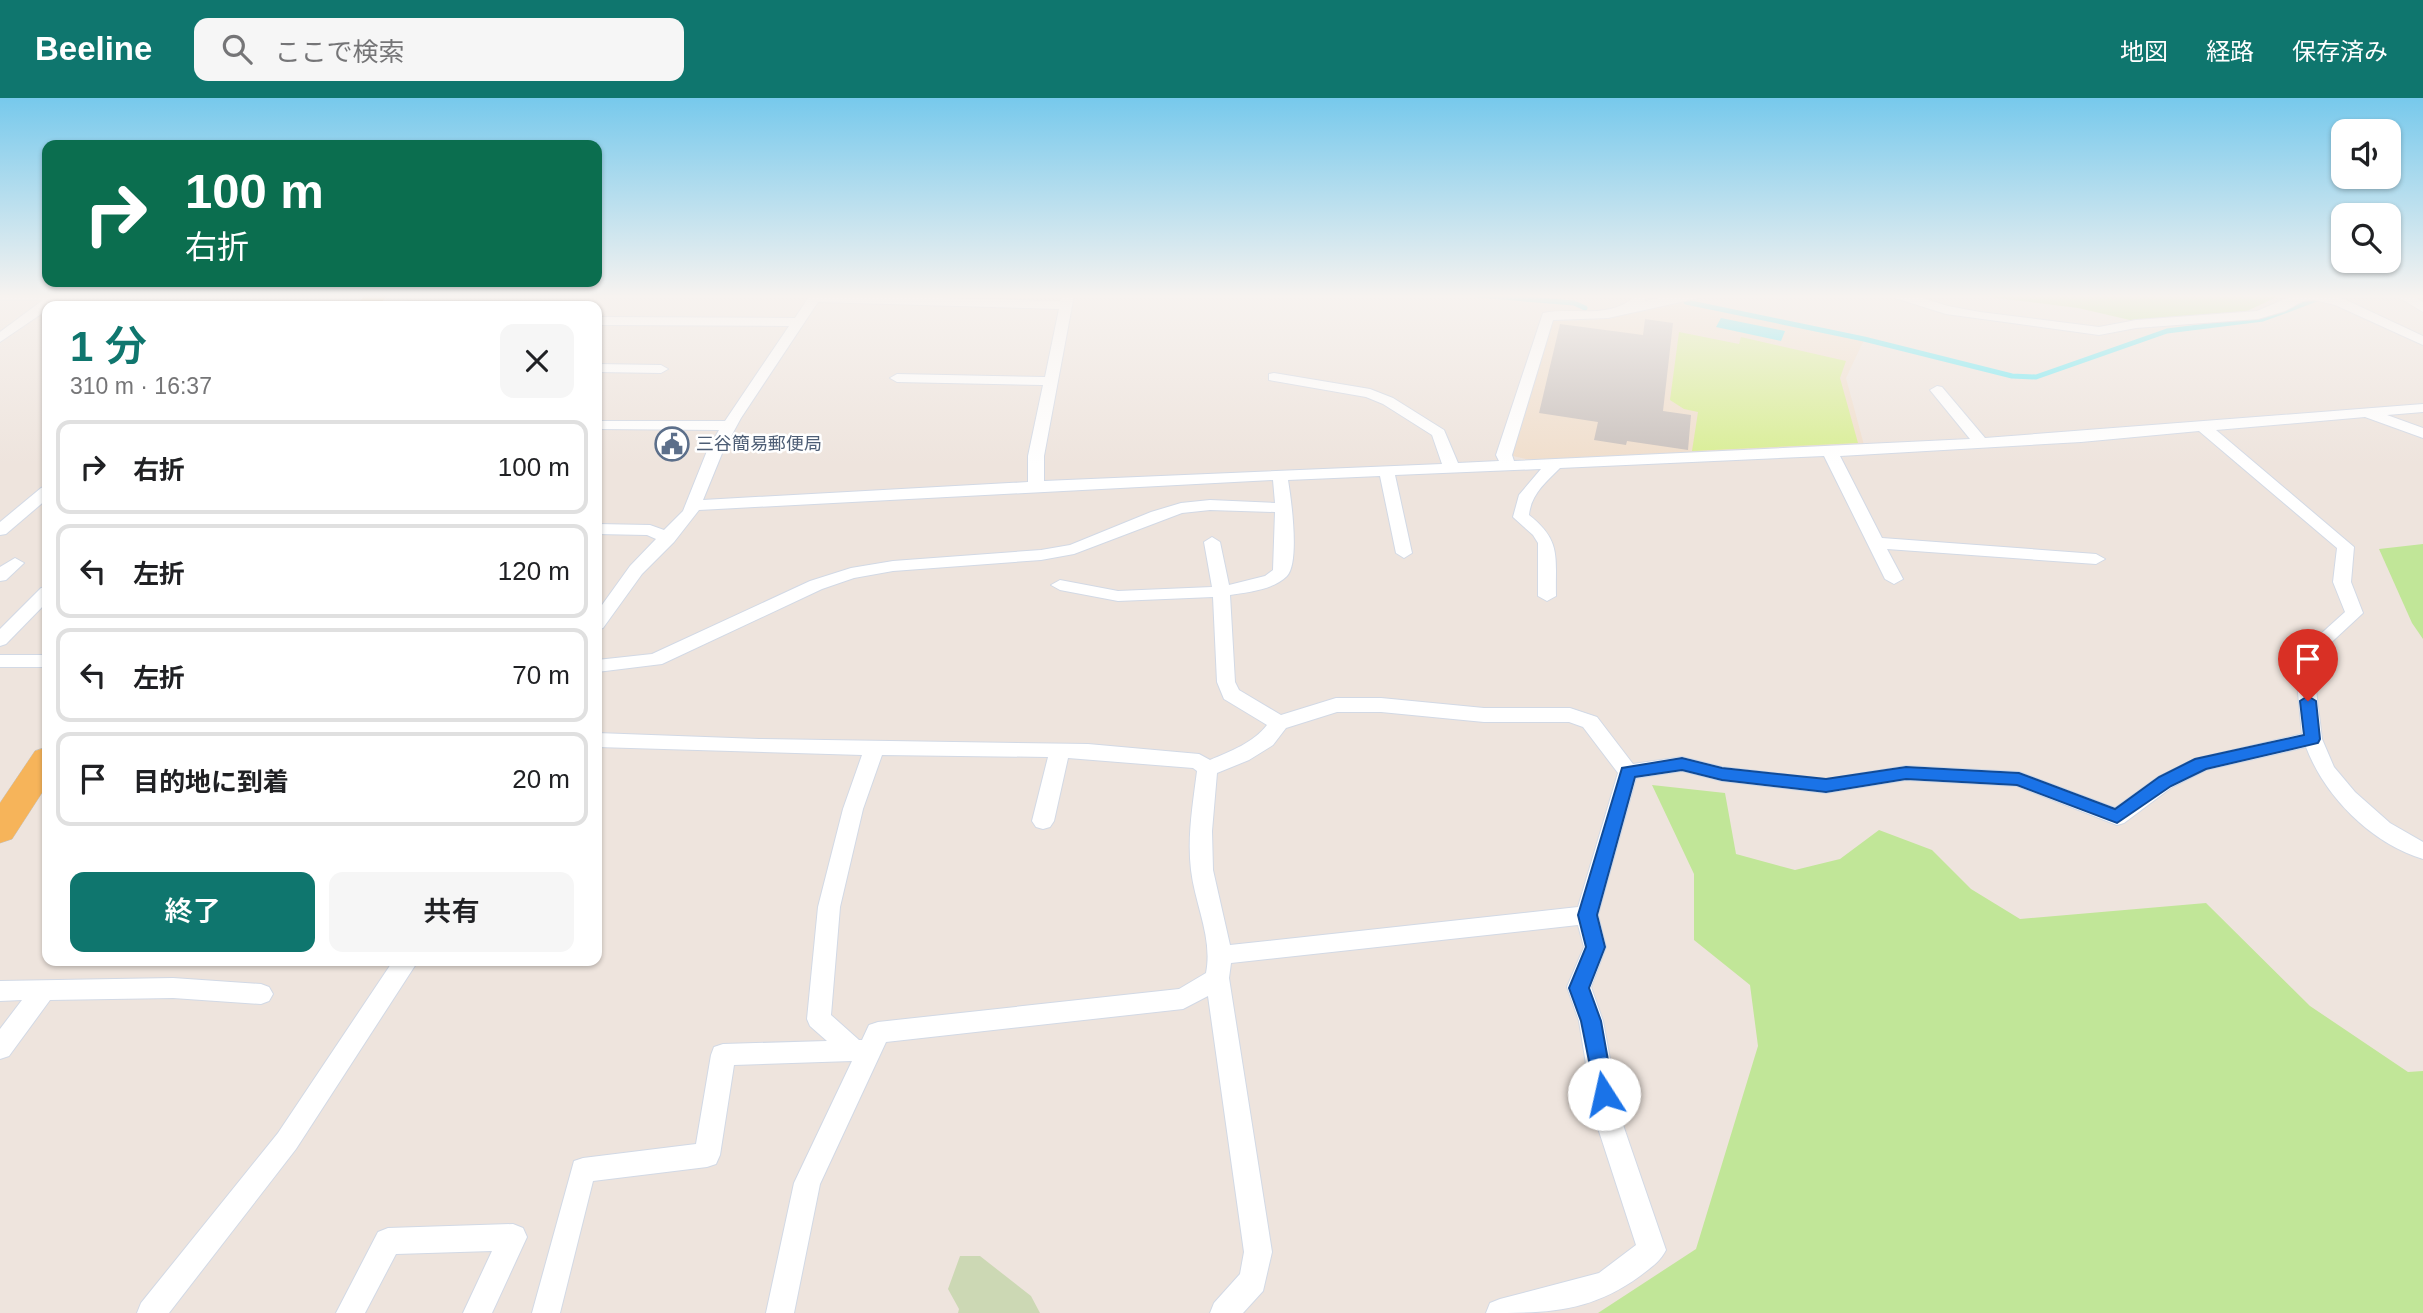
<!DOCTYPE html>
<html lang="ja">
<meta charset="utf-8">
<style>
:root{--surface:#fff;--page:#f6f6f6;--text:#202124;--muted:#757577;--line:#e0e0e0;--accent:#0f766e}
body{margin:0;font-family:Helvetica,"Noto Sans JP",sans-serif;background:var(--page);color:var(--text);height:100vh;display:flex;flex-direction:column;font-size:26px;white-space:nowrap}
*{box-sizing:border-box;margin:0}
p{font-size:23px;color:var(--muted)}
.icon{flex:none;width:38px;height:38px;fill:none;stroke:currentColor;stroke-width:2;stroke-linecap:round;stroke-linejoin:round}
.map{position:relative;flex:1;overflow:hidden}
.panel{position:absolute;left:42px;top:203px;width:560px;height:665px;display:flex;flex-direction:column;background:var(--surface);border-radius:14px;box-shadow:0 2px 5px #0004}
.panel>*{flex:none}
.banner{position:absolute;left:42px;top:42px;width:560px;height:147px;border-radius:14px;box-shadow:0 2px 5px #0004;background:#0b6e4f;color:#fff;overflow:hidden}
.fabs{position:absolute;left:2331px;top:21px;display:grid;gap:14px}
.fabs a{display:grid;place-items:center;width:70px;height:70px;border-radius:14px;background:var(--surface);box-shadow:0 2px 5px #0004;font-size:35px}
.pin{position:absolute;display:grid;place-items:center;width:60px;height:60px;color:#fff;margin:-72px -30px;border-radius:50% 50% 50% 0;rotate:-45deg;box-shadow:0 0 7px #0007}
.pin .icon{rotate:45deg}
.me{position:absolute;width:77px;margin:-38px;rotate:350deg;stroke-linejoin:round;filter:drop-shadow(0 0 5px #0008)}
.turn{display:flex;align-items:center;gap:24px;height:147px;padding:0 28px;font-size:32px}
.turn .icon{width:91px;height:91px;stroke-width:2.5}
.turn b{display:block;font-size:49px;line-height:60px}
.round{display:grid;place-items:center;flex:none;width:74px;height:74px;border-radius:14px;background:var(--page)}
.summary{display:flex;align-items:center;justify-content:space-between;height:119px;padding:0 28px}
h1{font-size:42px;font-weight:600;line-height:52px;color:var(--accent)}
.button{display:flex;gap:14px;margin-top:auto;padding:14px 28px}
.button a{flex:1;height:80px;border-radius:14px;background:var(--accent);color:#fff;font-size:28px;font-weight:600;line-height:80px;text-align:center}
.button a+a{background:var(--page);color:var(--text)}
ul{padding:0;list-style:none}
li{display:flex;align-items:center;gap:21px;height:94px;margin:0 14px 10px;padding:0 14px;border:4px solid var(--line);border-radius:14px}
li div{flex:1}
li b{display:block;font-size:26px}
li em{font-style:normal}
header{display:flex;align-items:center;gap:42px;box-sizing:border-box;height:98px;padding:0 35px;background:var(--accent);color:#fff}
header strong{font-size:33px}
nav{display:flex;gap:38px;margin-inline-start:auto;font-size:24px}
.search{width:490px;height:63px;background:var(--page);display:flex;align-items:center;gap:18px;box-sizing:border-box;padding:0 24px;border-radius:14px;color:var(--muted);font-size:26px}
.map>svg:first-child{display:block}
</style>
<header>
<strong>Beeline</strong>
<div class="search"><svg class="icon" aria-label="search" viewBox="0 0 24 24"><circle cx="10" cy="10" r="6"/><path d="M15 15l6 6"/></svg>ここで検索</div>
<nav><a>地図</a><a>経路</a><a>保存済み</a></nav>
</header>
<div class="map">
<svg width="2423" height="1215" viewBox="0 0 2423 1215">
<rect width="100%" height="100%" fill="#eee4dd"/>
<path fill="#f0decc" d="M1684 206 1864 242 1846 280 1864 347 1534 363 1509 357 1535 283 1552 223 1598 222 1632 212Z"/>
<g fill="#c1e698">
<path d="M1972 197H2281L2247 213 2130 222 2078 210Z"/>
<path d="M2423 446V541L2412 525 2379 451Z"/>
<path d="M1652 687 1725 695 1736 756 1795 772 1840 761 1879 732 1932 752 1971 791 2020 821 2206 805 2310 908 2408 974 2423 973V1215H1598L1696 1151 1758 948 1750 887 1694 842V776Z"/>
</g>
<path fill="#ccd8b4" d="M960 1158H980L1031 1198 1040 1215H958L959 1211 948 1191Z"/>
<path fill="#d8ee93" d="M1679 234 1739 246 1741 239 1846 263 1840 280 1858 345 1692 353 1698 314 1684 311 1670 302Z"/>
<path fill="#6de9f3" d="M1721 220 1785 233 1781 243 1716 229Z"/>
<g fill="none" stroke-linecap="round" stroke-linejoin="round">
<g stroke="#6de9f3" stroke-width="5">
<path d="M1477 197 1574 205 1585 210"/>
<path d="M1686 204 1864 241 2012 278 2036 279 2167 233 2263 221 2317 201"/>
</g>
</g>
<path fill="#c9c1bd" d="M1645 221 1673 225 1663 313 1691 317 1688 352 1627 343 1626 347 1594 342 1598 324 1539 315 1560 226 1643 237Z"/>
<g fill="none" stroke-linecap="round" stroke-linejoin="round">
<defs>
<g id="street">
<path d="M0 197 371 199C385 205 411 198 424 208L60 203 47 208V212L0 244V234L43 202H0Z"/>
<path d="M810 197 1060 203 1062 197H1074L1044 358V383L1442 366 1432 337 1383 306 1366 299 1269 282V276L1274 275 1370 291 1393 300 1444 332 1458 365 1499 363 1496 357 1543 215C1574 209 1605 221 1632 201L1633 197H1645V203L1675 197H1700L1699 200 1608 220 1553 222 1512 357 1514 363 1970 341 1930 292 1937 288 1942 289 1985 340 2423 306V314L2387 317 2423 330V340L2365 319 2216 332 2354 449 2351 484 2363 515 2322 553 2315 584 2322 641 2334 669 2355 694 2390 725 2423 744V761C2371 745 2325 699 2306 649L2206 672 2172 689 2124 725 2117 727 2017 688 1906 682 1826 695 1722 683 1682 673 1636 680 1598 817 1606 849 1591 889 1603 923 1621 1021 1666 1152C1660 1164 1650 1170 1640 1178 1589 1215 1547 1215 1486 1215L1490 1205 1500 1201 1599 1175 1636 1147 1595 1021 1579 923 1567 889 1584 849 1578 827 1231 865 1229 880 1272 1154 1263 1193 1243 1215H1210L1214 1205 1240 1176 1244 1154 1208 898 1183 911 886 944 820 1086 794 1215H766L794 1085 852 963 734 967 720 1057 716 1066 707 1069 593 1083 560 1215H532L574 1063 583 1060 696 1046 711 957 714 949 723 946 827 943 810 928 807 921 818 809 843 711 862 657 597 649V635L759 641 1088 646 1199 656 1210 662C1231 653 1253 645 1267 627L1224 601 1217 584 1213 499 1118 503 1060 492 1051 487 1060 482 1118 493 1212 489 1204 444 1212 439 1220 444 1229 487 1265 478 1273 472 1275 414 1210 412 1182 415 1074 456 1041 462 893 473 854 480 822 491 662 566 597 574V562L652 556 810 483 851 470 893 463 1041 452 1070 447 1151 414 1181 405 1210 402 1275 405 1273 382 699 412 674 444 642 476 603 530 597 532V514L630 468 656 441 647 437 597 436V426L650 427 664 432 683 413 707 353 719 332 597 331V323H725L789 228 597 227V219L795 220ZM818 204 1059 211 1045 279 897 276 890 280 897 284 1043 287 1028 358V384L703 402 723 353 741 320ZM2199 333 2337 450 2333 484 2345 514 2304 551 2297 584 2302 636 2194 661 2158 679 2115 710 2019 674 1906 668 1826 681 1722 669 1682 659 1633 666 1597 619 1570 610H1484L1381 600H1336L1281 617 1239 592 1235 584 1230 497C1248 494 1273 492 1287 478 1300 464 1291 400 1288 382L1380 378 1396 455 1404 460 1412 455 1395 377 1541 371 1519 397 1513 419 1533 437 1538 445V498L1547 503 1556 498C1555 459 1562 443 1529 417 1531 396 1546 384 1560 370L1824 358 1885 481 1894 486 1903 481 1887 451 2096 466 2105 461 2096 456 1882 440 1840 358 2081 344ZM1337 614H1381L1484 624H1569L1583 629 1618 675 1578 809 1230 847 1213 772 1212 733 1217 675 1249 662 1273 647 1286 630ZM882 657 1048 659 1032 723 1036 729 1043 731 1050 729 1054 723 1068 660 1193 670 1197 673C1193 705 1187 739 1191 772 1195 807 1213 840 1206 875L1179 891 878 924 869 927 862 942H859L831 917 840 809 863 711Z"/>
<path d="M1894 197H1913L1948 208 1980 214 2099 229 2136 222 2257 213 2294 197H2325L2344 201 2423 238V247L2335 207 2314 202 2303 203 2285 213 2258 221 2136 230 2099 237 1946 216 1895 200Z"/>
<path d="M2395 197H2410L2423 204V214Z"/>
<path d="M597 266 661 267 668 271 661 275 597 274Z"/>
<path d="M47 388V401L6 436 0 437V424L41 390Z"/>
<path d="M15 460 24 465 6 482 0 483V469Z"/>
<path d="M47 489V504L6 546 0 548V531L41 490Z"/>
<rect x="0" y="557" width="47" height="12"/>
<path d="M393 863H418L296 1051 169 1215H137L141 1205 278 1035Z"/>
<path d="M173 880 261 886 269 889 273 896 269 903 261 906 173 900 50 902 9 958 0 961V931L22 902 0 903V883Z"/>
<path d="M513 1126 523 1130 527 1139 492 1215H463L492 1153 396 1156 365 1215H336L378 1134 388 1130Z"/>
</g>
<g id="primary">
<path d="M365 197H388L378 208H356Z"/>
<path d="M47 649V687L12 741 0 745V705L35 653Z"/>
</g>
</defs>
<use href="#street" stroke="#d2d9e5" stroke-width="2"/>
<use href="#primary" stroke="#c4c4c4" stroke-width="1"/>
<use href="#street" fill="#fff" fill-rule="evenodd"/>
<use href="#primary" fill="#f6b45a" fill-rule="evenodd"/>
</g>
<linearGradient id="sky" x2="0" y2="1"><stop stop-color="#77c9ec"/><stop offset="0.54" stop-color="#f7f3f0"/><stop offset="1" stop-color="#f7f3f0" stop-opacity="0"/></linearGradient>
<rect width="2423" height="367" fill="url(#sky)"/>
<path fill="#1a73e8" stroke="#114b97" stroke-width="2" d="M2308 598 2316 603 2320 641 2318 645 2206 671 2171 688 2117 725 2017 687 1906 681 1826 694 1722 682 1682 672 1635 679 1597 817 1605 849 1589 890 1601 923 1614 996 1611 1003 1604 1006 1597 1003 1581 923 1569 890 1586 849 1578 817 1622 670 1682 660 1722 670 1826 681 1906 669 2019 675 2115 711 2159 679 2195 661 2304 637 2300 603Z"/>
<defs>
<symbol id="civic-ring" viewBox="-11 -11 22 22"><circle r="9.5" fill="#fff" stroke="#5c6f8a" stroke-width="1.5"/><path d="M-.6-6.5H3V-4.5H.6V-3L4-1V1h2V6H-6V1h2V-1L-.6-3ZM-1.2 2.5V6h2.4V2.5Z" fill="#5c6f8a"/></symbol>
</defs>
<g fill-rule="evenodd">
<use href="#civic-ring" x="653" y="327" width="38" height="38"/>
</g>
<g text-anchor="middle" stroke-width="5" stroke-linejoin="round" paint-order="stroke">
<g font-size="18" fill="#4e5e75" stroke="#fff" text-anchor="start">
<text x="696" y="352">三谷簡易郵便局</text>
</g>
</g>
</svg>
<div class="fabs">
<a><svg class="icon" aria-label="sound" viewBox="0 0 24 24"><path d="M4 9h4l5-4v14l-5-4H4zM17 9q2 3 0 6"/></svg></a>
<a><svg class="icon" aria-label="search" viewBox="0 0 24 24"><circle cx="10" cy="10" r="6"/><path d="M15 15l6 6"/></svg></a>
</div>
<div class="pin" style="left:2308px;top:603px;background:#d93025"><svg class="icon" aria-label="arrive" viewBox="0 0 24 24"><path d="M6 21V4h12l-3 4 3 4H6"/></svg></div>
<svg class="me" style="left:1604px;top:996px" viewBox="-20 -20 40 40"><circle r="19" fill="#fff"/><path d="M0-13L10 11 0 6-10 11z" fill="#1a73e8"/></svg>
<div class="banner">
<div class="turn"><svg class="icon" aria-label="right" viewBox="0 0 24 24"><path d="M7 20v-9h11M14 6l5 5-5 5"/></svg><div><b>100 m</b>右折</div></div>
</div>
<section class="panel">
<div class="summary"><div><h1>1 分</h1><p>310 m · 16:37</p></div><a class="round"><svg class="icon" aria-label="close" viewBox="0 0 24 24"><path d="M6 6l12 12M18 6L6 18"/></svg></a></div>
<ul>
<li><svg class="icon" aria-label="right" viewBox="0 0 24 24"><path d="M7 20v-9h11M14 6l5 5-5 5"/></svg><div><b>右折</b></div><em>100 m</em></li>
<li><svg class="icon" aria-label="left" viewBox="0 0 24 24"><path d="M17 20v-9H6M10 6l-5 5 5 5"/></svg><div><b>左折</b></div><em>120 m</em></li>
<li><svg class="icon" aria-label="left" viewBox="0 0 24 24"><path d="M17 20v-9H6M10 6l-5 5 5 5"/></svg><div><b>左折</b></div><em>70 m</em></li>
<li><svg class="icon" aria-label="arrive" viewBox="0 0 24 24"><path d="M6 21V4h12l-3 4 3 4H6"/></svg><div><b>目的地に到着</b></div><em>20 m</em></li>
</ul>
<div class="button"><a>終了</a><a>共有</a></div>
</section>
</div>
